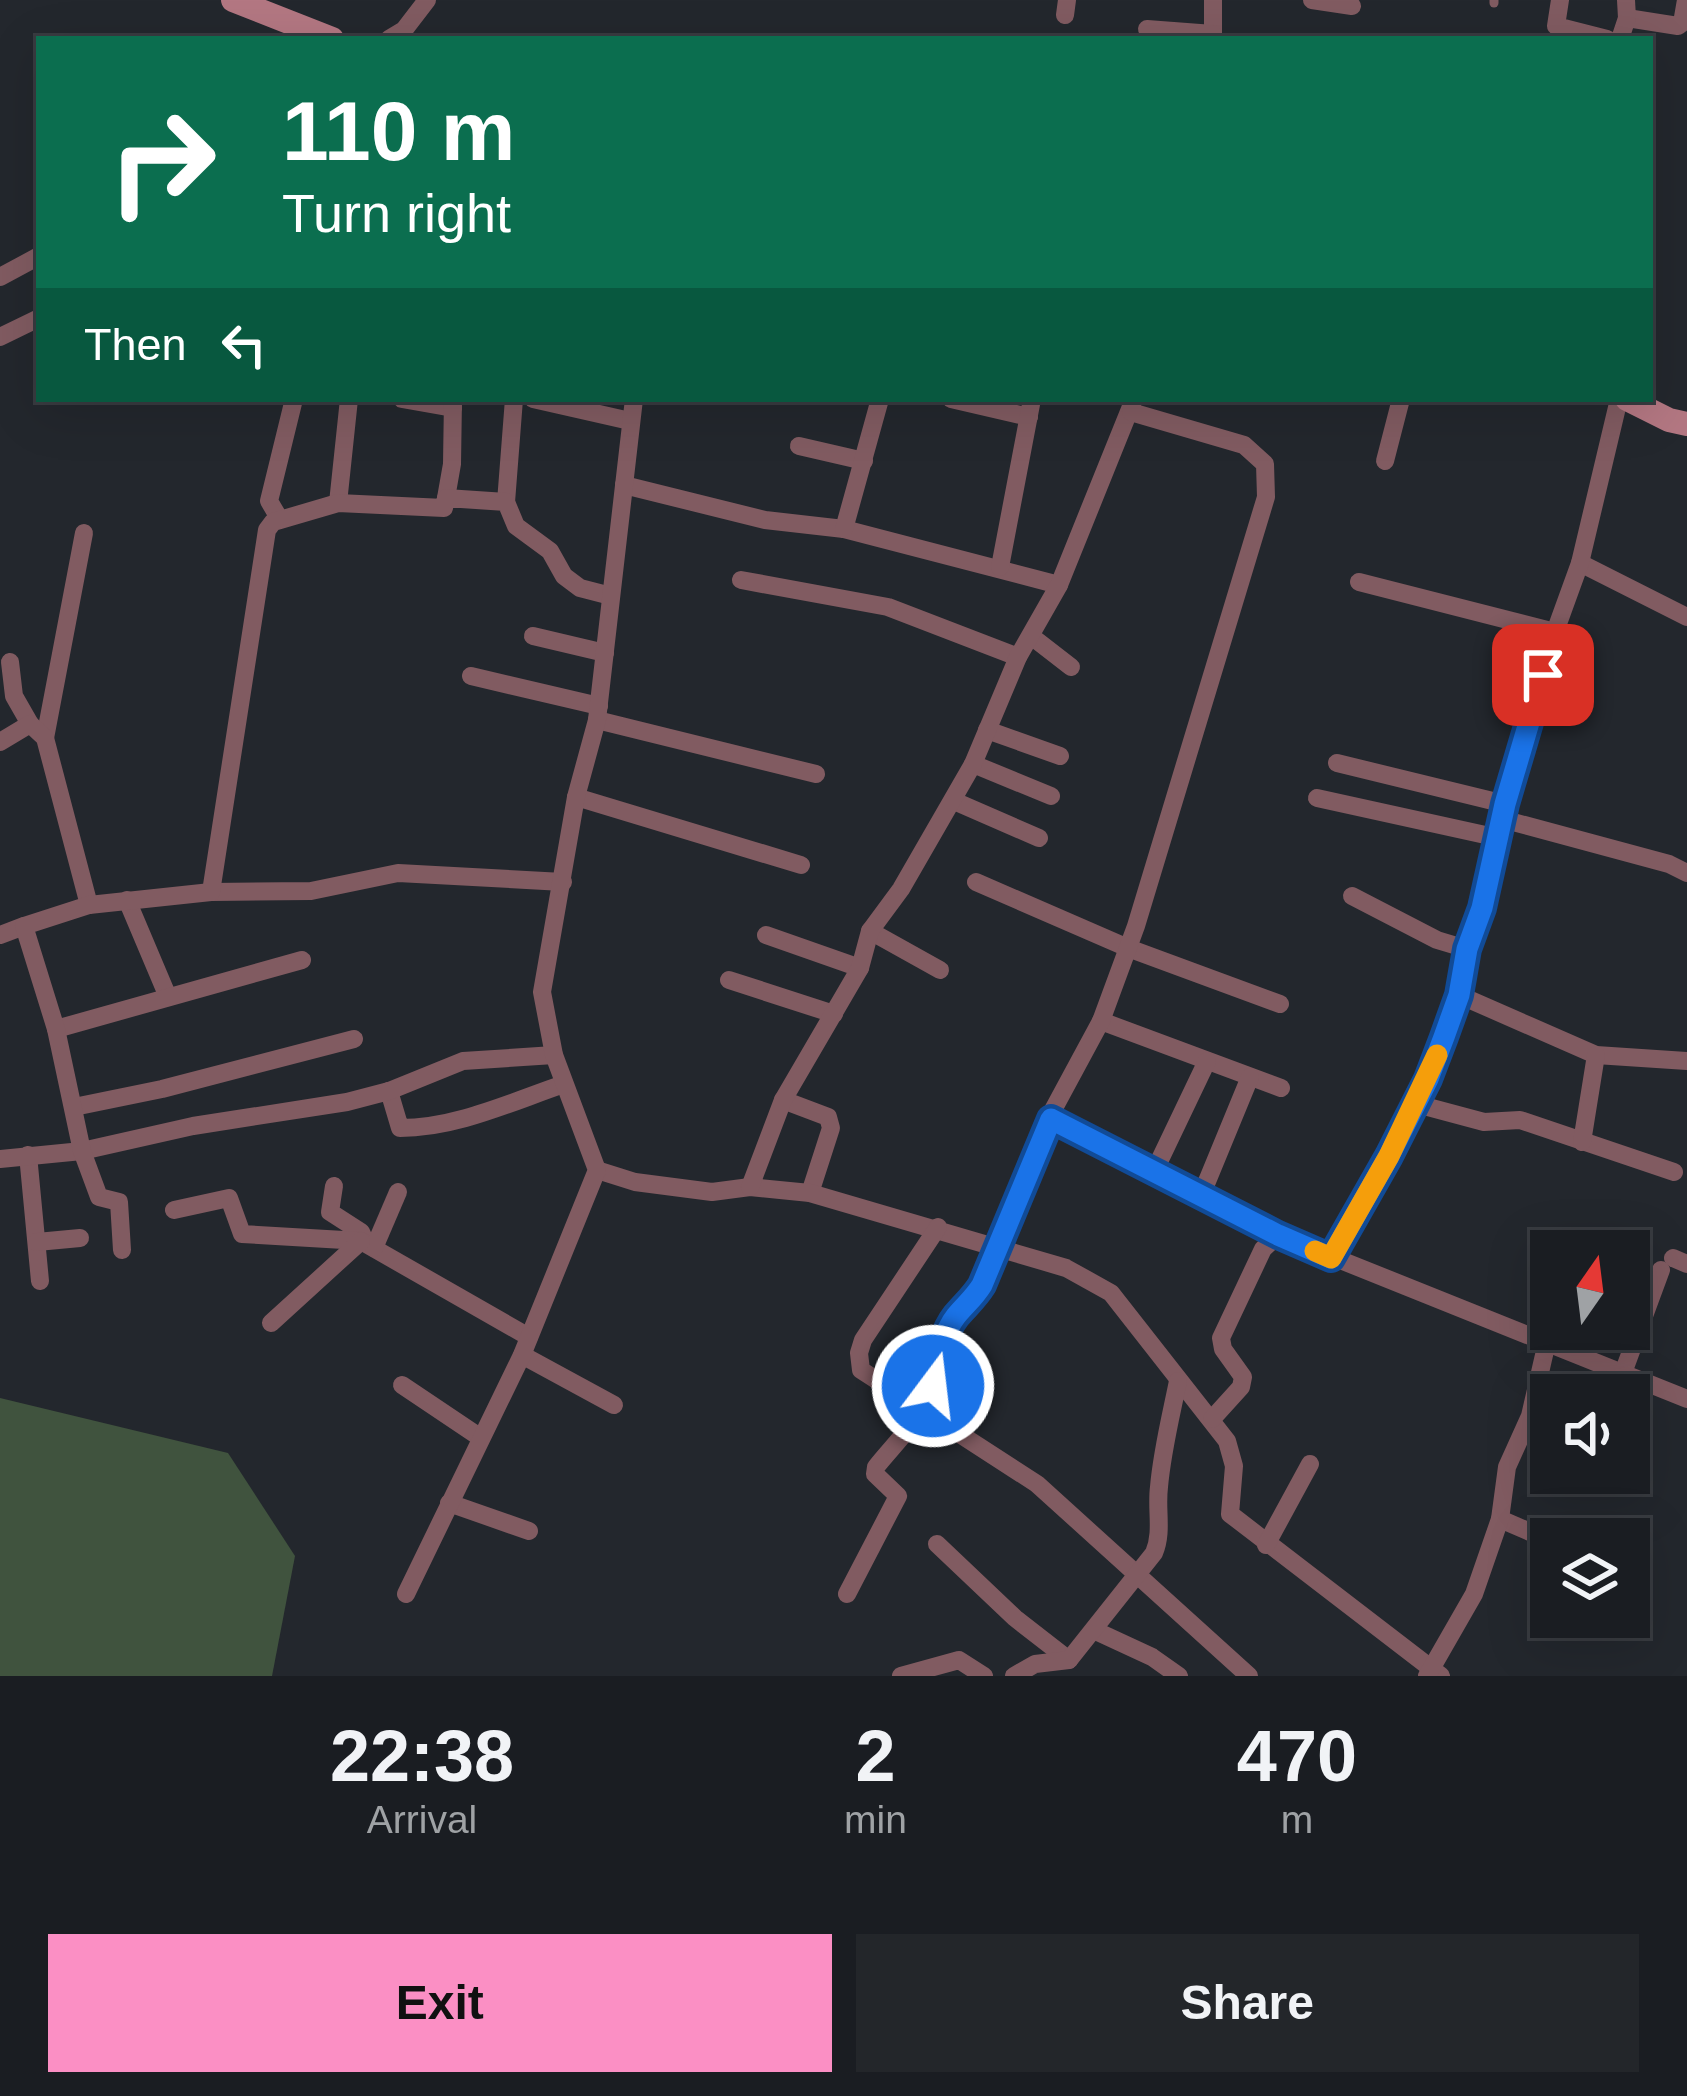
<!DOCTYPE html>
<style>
:root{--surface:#1a1d22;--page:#23262a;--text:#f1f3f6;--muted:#9fa2a5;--line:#383b40;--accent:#fb8fc4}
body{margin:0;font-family:Helvetica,sans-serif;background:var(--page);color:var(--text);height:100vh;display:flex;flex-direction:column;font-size:45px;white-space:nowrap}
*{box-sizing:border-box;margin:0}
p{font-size:39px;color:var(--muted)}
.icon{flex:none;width:66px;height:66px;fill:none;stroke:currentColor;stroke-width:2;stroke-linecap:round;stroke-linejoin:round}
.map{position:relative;height:1676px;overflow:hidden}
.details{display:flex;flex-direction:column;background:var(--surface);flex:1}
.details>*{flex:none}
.top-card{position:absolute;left:36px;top:36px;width:1617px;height:366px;border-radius:0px;box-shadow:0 12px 48px #0002,0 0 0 3px var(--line);background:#0b6e4f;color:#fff;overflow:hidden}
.needle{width:78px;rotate:14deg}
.fabs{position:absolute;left:1530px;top:1230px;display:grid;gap:24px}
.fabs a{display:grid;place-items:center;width:120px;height:120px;border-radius:0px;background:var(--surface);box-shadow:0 12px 48px #0002,0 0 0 3px var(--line);font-size:60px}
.pin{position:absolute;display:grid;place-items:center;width:102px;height:102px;color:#fff;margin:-51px;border-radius:24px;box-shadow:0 6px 18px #0006}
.me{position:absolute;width:132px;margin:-66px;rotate:15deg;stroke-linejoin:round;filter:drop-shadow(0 0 9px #0008)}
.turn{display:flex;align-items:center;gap:42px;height:252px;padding:0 48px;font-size:54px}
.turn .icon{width:156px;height:156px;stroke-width:2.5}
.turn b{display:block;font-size:84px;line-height:102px}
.then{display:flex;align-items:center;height:114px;padding:0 48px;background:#0003;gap:24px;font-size:45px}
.eta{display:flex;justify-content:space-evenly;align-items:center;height:204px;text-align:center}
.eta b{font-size:72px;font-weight:700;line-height:84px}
.primary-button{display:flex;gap:24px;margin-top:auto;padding:24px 48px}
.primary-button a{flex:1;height:138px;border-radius:0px;background:var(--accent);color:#111;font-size:48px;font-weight:700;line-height:138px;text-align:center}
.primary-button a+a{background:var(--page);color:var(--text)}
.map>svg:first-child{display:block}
</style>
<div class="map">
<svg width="1687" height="1676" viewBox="0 0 1687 1676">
<rect width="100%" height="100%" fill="#23272d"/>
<path fill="#40533e" d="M0 1398 228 1453 295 1556 272 1676H0Z"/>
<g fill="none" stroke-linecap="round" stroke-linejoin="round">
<path stroke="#815b61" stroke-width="9" d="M1494 3V0"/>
<g stroke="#815b61" stroke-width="18">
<path d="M1213 0V39"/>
<path d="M1312 0 1352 6"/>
<path d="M1560 0 1556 26 1607 39"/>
<path d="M1065 15 1067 0"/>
<path d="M1627 18 1678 26 1682 23 1686 0"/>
<path d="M1147 29 1213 34"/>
<path d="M389 39 404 30 427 0"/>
<path d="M1620 39 1627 18 1626 0"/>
<path d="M0 277 39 256"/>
<path d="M0 337 39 318"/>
<path d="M402 399 453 408"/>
<path d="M533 399 630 421"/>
<path d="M951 399 1029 417"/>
<path d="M799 446 864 461"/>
<path d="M1385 461 1401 399"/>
<path d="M624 485 765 520 844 529 1059 585"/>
<path d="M446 498 452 464 453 399"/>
<path d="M506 502 514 399"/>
<path d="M338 503 349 399"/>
<path d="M279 518 269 501 294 399"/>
<path d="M844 529 880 399"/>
<path d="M1580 563 1687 617"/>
<path d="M1000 567 1032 399"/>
<path d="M741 580 888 607 1018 657"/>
<path d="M1359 582 1555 632"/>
<path d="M533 636 605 653"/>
<path d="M1031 636 1071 667"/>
<path d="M10 662 14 696 30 724"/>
<path d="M471 676 599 706"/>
<path d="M597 720 816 774"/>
<path d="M987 730 1060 756"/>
<path d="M45 738 84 533"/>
<path d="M0 742 30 724 45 738 89 905"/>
<path d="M1337 763 1505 804"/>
<path d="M973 764 1051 796"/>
<path d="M576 797 801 865"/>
<path d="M1317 798 1499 838"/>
<path d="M954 801 1039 838"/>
<path d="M1502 819 1669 864 1687 873"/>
<path d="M976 882 1128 948 1280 1004"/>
<path d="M211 892 311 891 398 873 563 882"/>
<path d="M1352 896 1437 940 1467 949"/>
<path d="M127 900 168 997"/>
<path d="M870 931 940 970"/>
<path d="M0 935 24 926"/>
<path d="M766 935 860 968"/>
<path d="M729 980 834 1014"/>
<path d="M1459 995 1596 1055 1687 1061"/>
<path d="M1101 1021 1281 1088"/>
<path d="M56 1029 302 960"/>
<path d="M389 1091 400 1128C456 1128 511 1102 564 1084"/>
<path d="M783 1100 828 1117 831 1128 810 1193"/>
<path d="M1413 1103 1484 1122 1520 1120 1674 1172"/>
<path d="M74 1107 162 1089 354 1039"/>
<path d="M1051 1119 1278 1235 1687 1399"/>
<path d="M1582 1142 1596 1055"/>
<path d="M28 1155 40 1281"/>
<path d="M0 1159 82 1151 193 1126 347 1102 389 1091 463 1061 554 1055"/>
<path d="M597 1170 635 1182 712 1192 750 1187 810 1193 1066 1268 1111 1293 1227 1441 1234 1466 1230 1514 1441 1676"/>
<path d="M1154 1172 1207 1061"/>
<path d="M334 1186 330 1212 361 1232 366 1243"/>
<path d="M750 1187 783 1100 860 968 870 931 901 889 973 764 1018 657 1059 585 1134 399"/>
<path d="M1201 1196 1250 1077"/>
<path d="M174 1210 229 1198 242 1234 361 1241 529 1337"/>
<path d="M938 1227 863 1340 859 1353 861 1370 1037 1484 1249 1676"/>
<path d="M37 1242 80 1238"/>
<path d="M374 1248 398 1192"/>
<path d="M122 1250 119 1202 99 1197 82 1151 56 1029 24 926 89 905 211 892 267 530 273 522 338 503 444 508 446 498 506 502 516 526 550 551 564 576 580 588 611 596"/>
<path d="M1331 1258 1428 1079 1459 995 1467 949 1482 908 1505 804 1555 632 1580 563 1619 399"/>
<path d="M1673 1258 1687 1264"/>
<path d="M271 1323 361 1241"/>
<path d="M522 1355 614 1405"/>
<path d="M1623 1373 1661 1270"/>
<path d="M402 1385 481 1438"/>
<path d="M1212 1419 1241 1387 1243 1377 1223 1349 1221 1338 1263 1249 1278 1235"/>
<path d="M449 1503 529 1531"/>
<path d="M1500 1519 1551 1541"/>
<path d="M937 1544 1015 1618 1069 1660"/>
<path d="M1266 1545 1310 1464"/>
<path d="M406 1594 522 1355 597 1170 554 1055 542 992 576 797 597 720 634 399"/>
<path d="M847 1594 898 1496 875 1474 876 1467C896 1442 922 1418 933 1387 941 1365 941 1343 953 1322 961 1308 974 1299 983 1285L1053 1110 1101 1021 1136 926 1266 497 1265 464 1244 445 1131 412"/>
<path d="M1098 1632 1152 1657 1179 1676"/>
<path d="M901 1676 959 1660 984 1676"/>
<path d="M1014 1676 1035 1664 1069 1660 1154 1553C1163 1532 1156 1510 1159 1487 1162 1451 1171 1416 1178 1381"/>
<path d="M1427 1676 1474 1594 1500 1519 1507 1467 1530 1416 1547 1342"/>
</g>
<g stroke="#b37782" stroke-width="24">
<path d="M233 0 332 39"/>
<path d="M1627 399 1669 420 1687 424"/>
</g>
</g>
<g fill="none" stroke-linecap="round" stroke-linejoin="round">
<defs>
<path id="route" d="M933 1386C938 1364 941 1335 956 1316 965 1305 974 1298 982 1285L1051 1119 1278 1235 1331 1258 1389 1156 1428 1079 1444 1037 1459 995 1467 949 1482 908 1505 804 1543 675"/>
</defs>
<use href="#route" stroke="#114b97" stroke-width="30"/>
<use href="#route" stroke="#1a73e8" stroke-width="21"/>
<path stroke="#f59e0b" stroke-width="21" d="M1315 1251 1331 1258 1389 1156 1437 1055"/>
</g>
</svg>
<div class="fabs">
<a><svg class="needle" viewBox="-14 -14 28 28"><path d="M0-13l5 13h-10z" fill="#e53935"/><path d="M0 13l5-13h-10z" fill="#9fa2a5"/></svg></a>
<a><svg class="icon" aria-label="sound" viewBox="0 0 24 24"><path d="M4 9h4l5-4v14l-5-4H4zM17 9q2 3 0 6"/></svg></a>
<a><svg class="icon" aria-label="layers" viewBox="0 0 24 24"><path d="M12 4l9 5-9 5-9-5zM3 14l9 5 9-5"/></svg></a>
</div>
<div class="pin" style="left:1543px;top:675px;background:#d93025"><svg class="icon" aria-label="arrive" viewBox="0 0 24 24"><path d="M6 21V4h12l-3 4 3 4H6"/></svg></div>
<svg class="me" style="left:933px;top:1386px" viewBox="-20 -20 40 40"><circle r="17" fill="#1a73e8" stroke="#fff" stroke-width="3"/><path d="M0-11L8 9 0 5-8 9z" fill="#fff"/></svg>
<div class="top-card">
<div class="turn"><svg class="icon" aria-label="right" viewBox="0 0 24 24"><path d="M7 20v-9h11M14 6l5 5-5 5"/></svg><div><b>110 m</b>Turn right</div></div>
<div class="then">Then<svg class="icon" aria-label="left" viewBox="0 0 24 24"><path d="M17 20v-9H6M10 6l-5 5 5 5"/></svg></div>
</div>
</div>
<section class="details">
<div class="eta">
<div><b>22:38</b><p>Arrival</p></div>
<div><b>2</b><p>min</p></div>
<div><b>470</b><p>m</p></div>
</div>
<div class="primary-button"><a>Exit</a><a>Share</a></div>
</section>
